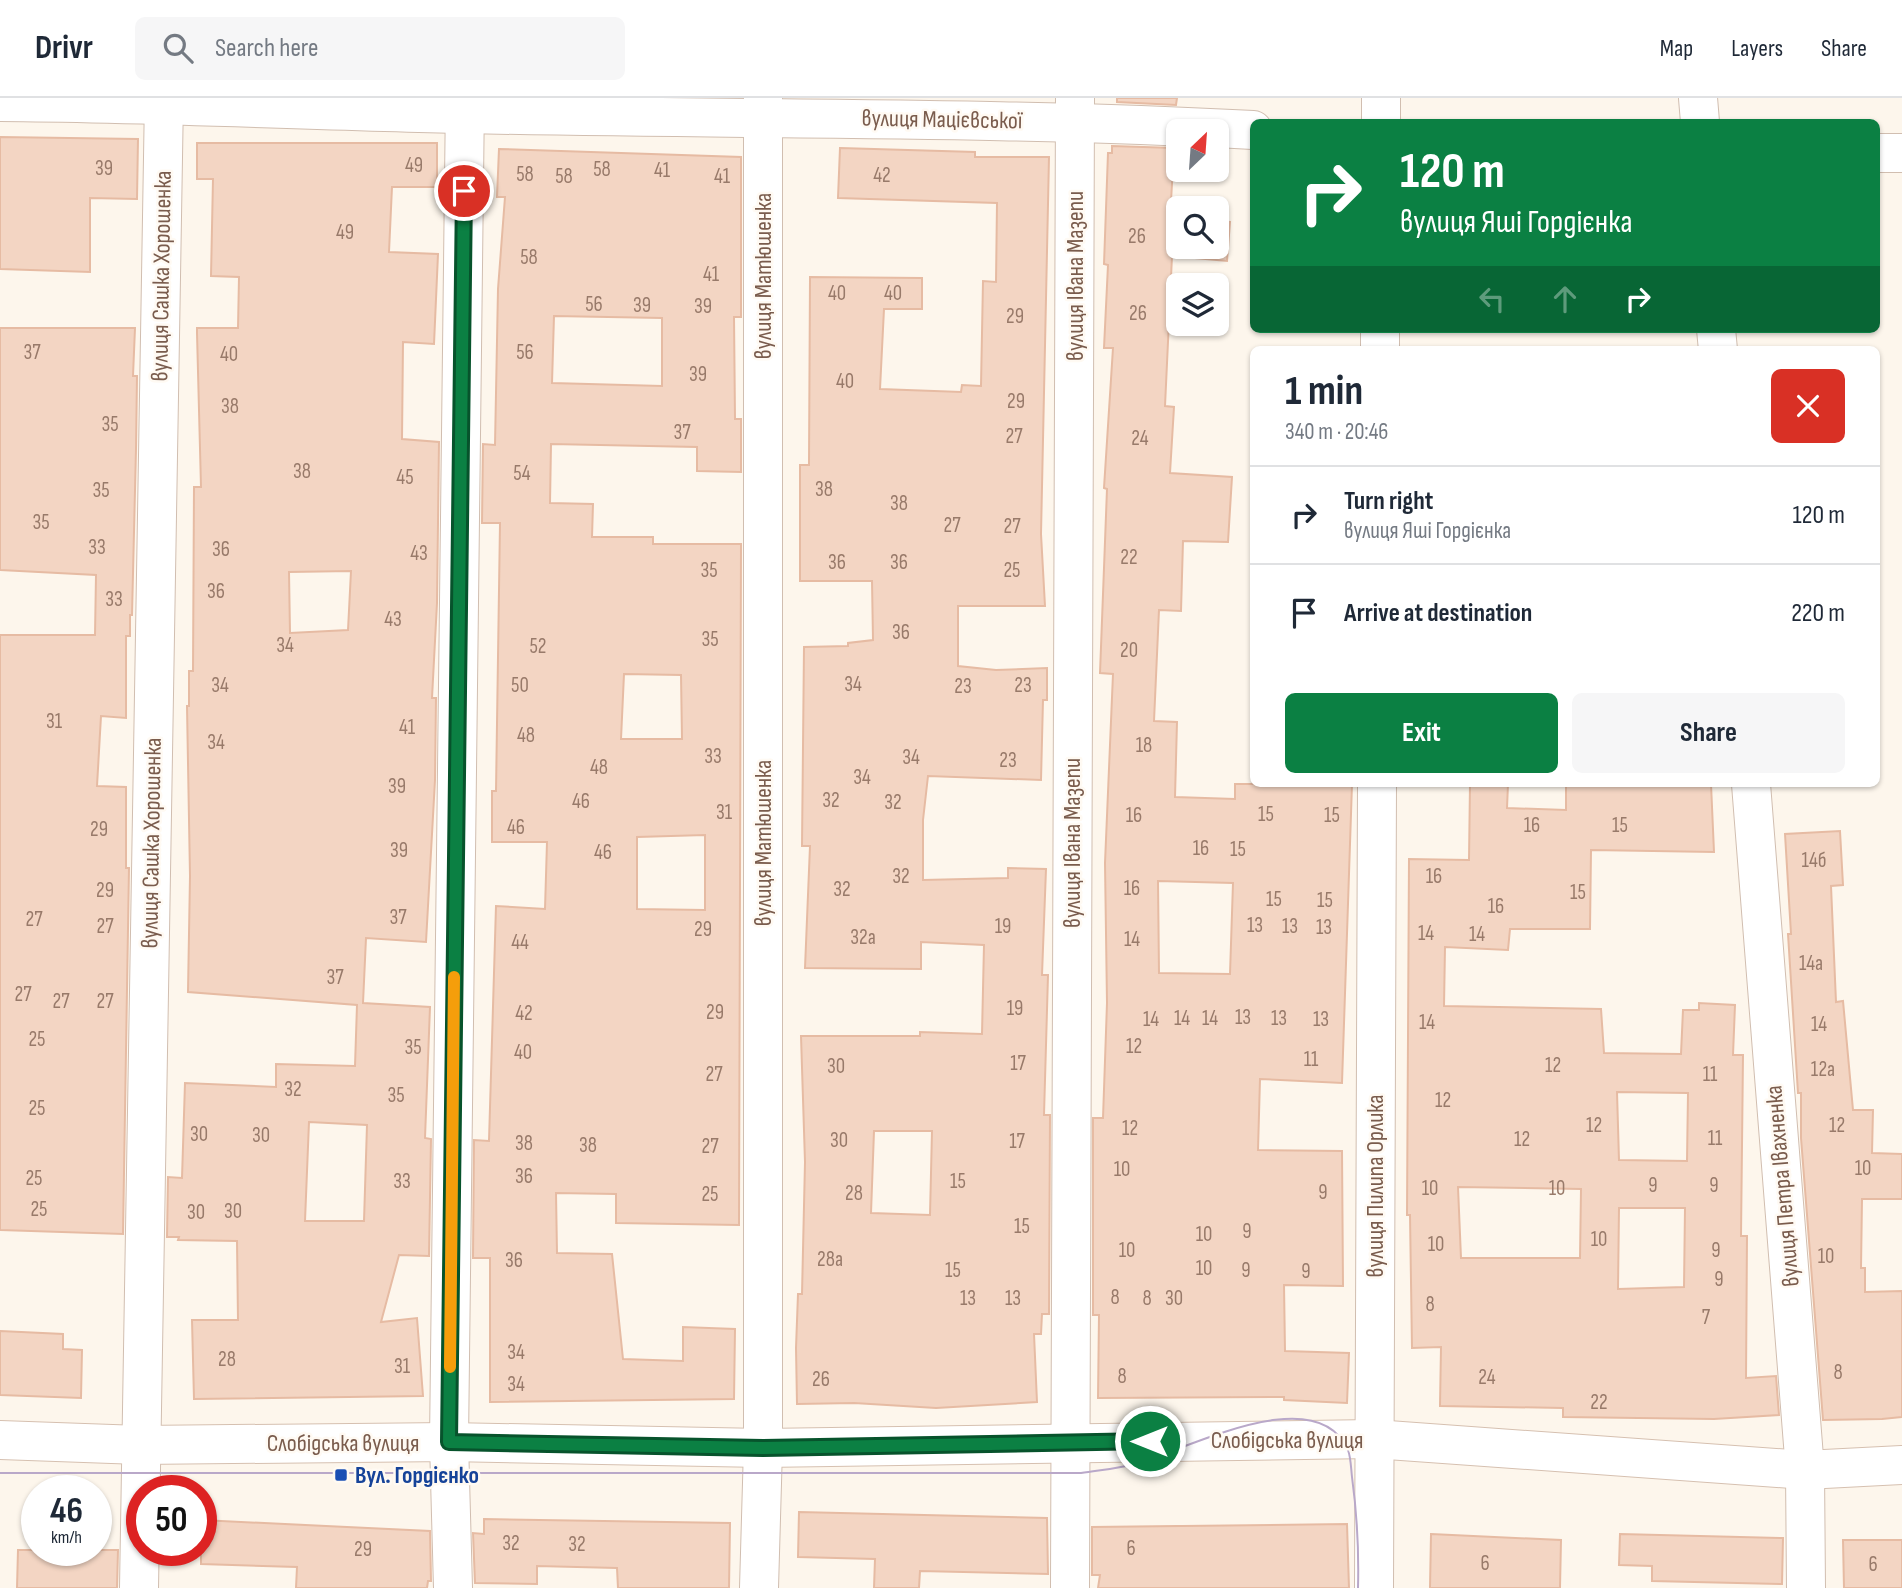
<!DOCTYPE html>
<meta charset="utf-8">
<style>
:root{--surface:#fff;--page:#f6f6f7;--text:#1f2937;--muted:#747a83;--line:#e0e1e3;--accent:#0b8043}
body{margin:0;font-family:"Sofia Sans Condensed",sans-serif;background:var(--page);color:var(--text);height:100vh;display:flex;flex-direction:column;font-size:26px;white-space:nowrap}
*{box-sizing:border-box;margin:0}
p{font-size:23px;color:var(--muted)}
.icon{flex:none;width:38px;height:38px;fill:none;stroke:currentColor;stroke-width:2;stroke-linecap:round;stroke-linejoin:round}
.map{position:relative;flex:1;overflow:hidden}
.panel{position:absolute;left:1250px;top:248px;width:630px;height:441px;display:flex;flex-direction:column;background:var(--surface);border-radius:10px;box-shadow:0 2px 5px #0004}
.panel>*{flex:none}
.guide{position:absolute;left:1250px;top:21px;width:630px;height:214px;border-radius:10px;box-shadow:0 2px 5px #0004;background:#0b8043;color:#fff;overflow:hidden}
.needle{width:46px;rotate:25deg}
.fabs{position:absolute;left:1166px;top:21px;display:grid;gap:14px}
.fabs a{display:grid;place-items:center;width:63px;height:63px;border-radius:10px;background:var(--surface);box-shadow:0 2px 5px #0004;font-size:35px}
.speed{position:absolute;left:21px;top:1377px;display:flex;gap:14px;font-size:35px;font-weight:700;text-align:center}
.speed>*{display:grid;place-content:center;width:91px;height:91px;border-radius:50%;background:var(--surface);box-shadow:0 2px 5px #0004;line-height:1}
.speed small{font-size:18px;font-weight:400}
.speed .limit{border:10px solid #d22;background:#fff;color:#111}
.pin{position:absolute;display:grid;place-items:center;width:60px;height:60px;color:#fff;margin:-30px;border:4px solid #fff;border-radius:50%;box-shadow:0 2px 7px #0007}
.me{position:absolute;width:77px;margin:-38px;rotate:270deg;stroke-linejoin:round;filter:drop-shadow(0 0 5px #0008)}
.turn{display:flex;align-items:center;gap:24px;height:147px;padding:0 35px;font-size:32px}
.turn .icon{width:91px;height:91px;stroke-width:2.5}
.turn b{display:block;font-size:49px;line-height:60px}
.lanes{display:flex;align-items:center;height:66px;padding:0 35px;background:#0003;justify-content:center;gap:35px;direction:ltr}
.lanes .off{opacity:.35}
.round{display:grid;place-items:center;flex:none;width:74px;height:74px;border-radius:10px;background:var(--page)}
.summary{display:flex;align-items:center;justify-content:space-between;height:119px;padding:0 35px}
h1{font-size:42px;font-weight:700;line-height:52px}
.primary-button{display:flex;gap:14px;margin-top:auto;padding:14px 35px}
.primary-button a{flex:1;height:80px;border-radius:10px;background:var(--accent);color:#fff;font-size:28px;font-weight:700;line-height:80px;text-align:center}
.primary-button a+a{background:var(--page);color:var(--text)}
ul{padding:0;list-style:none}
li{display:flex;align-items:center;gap:21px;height:98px;padding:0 35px;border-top:2px solid var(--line)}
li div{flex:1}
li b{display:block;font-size:26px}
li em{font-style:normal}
header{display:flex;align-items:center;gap:42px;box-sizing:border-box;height:98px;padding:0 35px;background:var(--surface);border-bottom:2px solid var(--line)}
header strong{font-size:33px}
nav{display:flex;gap:38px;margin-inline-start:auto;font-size:24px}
.search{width:490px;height:63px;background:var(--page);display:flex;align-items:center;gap:18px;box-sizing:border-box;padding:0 24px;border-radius:10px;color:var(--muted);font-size:26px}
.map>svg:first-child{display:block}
</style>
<header>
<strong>Drivr</strong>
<div class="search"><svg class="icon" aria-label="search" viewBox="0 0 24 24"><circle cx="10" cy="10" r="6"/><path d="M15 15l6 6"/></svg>Search here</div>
<nav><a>Map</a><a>Layers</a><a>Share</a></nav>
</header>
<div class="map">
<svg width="1902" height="1490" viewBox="0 0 1902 1490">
<rect width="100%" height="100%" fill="#fdf6ec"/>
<g fill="#f3d5c3" stroke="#e6bba3" stroke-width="2" fill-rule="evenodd">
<path d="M1117 0H1177L1176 7 1117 4Z"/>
<path d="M0 39 138 41 137 101 90 100V174L0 171Z"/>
<path d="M197 45H437V89H392L389 154 438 156 434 246 403 244 402 341 439 344 437 505 432 600H436L435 682 426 844 366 840 363 905 430 909 425 1040 431 1041 429 1158 399 1157 381 1224 417 1220 423 1298 194 1301 192 1222H238L237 1143 178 1142 179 1139H167L168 1079 182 1080 185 985 276 989V966L355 968 357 907 188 894 190 778 187 608H189V573H193L194 389H201L197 235V230H238L239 179 211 178 213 81H197ZM351 473 348 532 290 535 289 474ZM309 1024 367 1027 364 1123H305Z"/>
<path d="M1112 48 1174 50 1170 121H1178V149H1216V123L1230 124 1227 163 1172 158 1165 308 1174 309 1170 375 1232 379 1228 444 1183 443 1181 513 1159 512 1154 623 1177 624 1175 699 1235 701V686H1352L1342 985 1260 981 1258 1052 1342 1053 1343 1188 1284 1187 1285 1253 1349 1255 1347 1305 1284 1302V1299L1098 1300 1099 1217H1093V1020H1103L1107 905 1105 765 1113 576 1100 575 1107 391 1104 390 1113 250H1104L1108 167 1104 166 1108 55H1112ZM1158 783 1233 785 1230 876 1159 875Z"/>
<path d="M840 50 975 54V59H1049L1041 436 1045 508H958V568L996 572 1047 570V602H1043L1041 682 928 678 923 722V782L1008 780V770L1046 771 1042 877H1048L1044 1017H1050L1049 1216H1042L1041 1236H1034L1037 1304 936 1310 854 1305 797 1306 796 1250 798 1196H802L805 1064 801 938H920V934L982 936 984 847 921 844V871L805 870 810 748H802L804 549 848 548V545L873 542 872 483H800V367H809L810 179 922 180V211H884L880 291 961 294 962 287 981 288 983 183 996 184 997 105 838 100ZM874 1033H932L930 1117 871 1115Z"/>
<path d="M499 51 741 59V219H734L735 321H741V374L697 373V349L551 346 550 405 593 406 592 439H653V446H741L739 1127 616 1125V1096L556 1095 557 1155 612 1156 623 1261 683 1263V1229L735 1231 734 1301 490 1304V1160H473L474 1042 489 1043 496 808 545 811 547 744H492V693H496L500 425H482L483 346 495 347 498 191 505 99H497ZM554 218 662 220V288L552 285ZM624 576 681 577 682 641H621ZM705 737V812L637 811V739Z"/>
<path d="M0 230H135L133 278H137L136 351 132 517H130V538H126V620L101 618 97 688 126 689V770H129L123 1136 0 1132V537H95L96 477 0 472Z"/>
<path d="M1470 686H1508L1507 710 1566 712V686H1711L1714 754 1591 752 1590 831H1510L1508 852 1445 849 1444 908 1601 911 1604 955 1681 956 1683 912H1699V905L1735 907 1733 957H1743L1741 1138H1747L1746 1280 1776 1278 1779 1317 1714 1321 1563 1319V1310L1440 1308 1441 1249 1412 1250 1410 1117H1407L1409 761 1469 762ZM1617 994 1688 995 1687 1063 1619 1062ZM1458 1089 1581 1091 1580 1160H1461ZM1619 1110H1685L1684 1189 1618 1191Z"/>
<path d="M1840 733 1843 787 1831 788 1836 904 1843 903 1853 1012H1873L1872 1055 1902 1056V1101H1862L1861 1170H1865V1194L1902 1193V1319L1882 1321 1823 1322 1801 1040V995H1798L1788 836H1791L1785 736Z"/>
<path d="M0 1233 63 1236V1251L82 1252 81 1300 0 1297Z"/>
<path d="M799 1414 1047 1420 1048 1476 920 1473 919 1490H874L875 1461 798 1459Z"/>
<path d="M484 1421 730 1425 729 1490H618L617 1470 537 1468V1486L475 1485 473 1435 484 1436Z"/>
<path d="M201 1422 430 1433 431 1483H428L427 1490H296L297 1469 201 1466Z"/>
<path d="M1347 1426 1349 1490H1098L1100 1477H1092V1429Z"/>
<path d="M1431 1436 1561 1442 1560 1490H1430Z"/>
<path d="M1620 1436 1783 1440 1782 1486 1652 1483V1468L1619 1467Z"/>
<path d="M1843 1442H1902V1490H1844Z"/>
<path d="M18 1452H118L117 1490H17Z"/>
</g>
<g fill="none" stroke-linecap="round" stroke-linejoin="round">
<defs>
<g id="minor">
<path d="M1381 0V24"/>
<path d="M0 4C156 5 310 13 466 16 728 22 991 18 1253 32"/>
<path d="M1876 55H1902"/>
<path d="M1380 252V231"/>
<path d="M139 1490 164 0"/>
<path d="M453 1490 449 1344 465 0"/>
<path d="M759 1490 763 1350V0"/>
<path d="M1070 1490 1075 0"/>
<path d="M1374 1490 1377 686"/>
</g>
<g id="tertiary">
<path d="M1698 0 1700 24"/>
<path d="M1716 231 1718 252"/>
<path d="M1751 686 1805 1372 1806 1490"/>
</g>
<path id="secondary" d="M0 1342 140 1347 449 1344 763 1350 1374 1341 1805 1372 1902 1367"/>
</defs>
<use href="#minor" stroke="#d1beb0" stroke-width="40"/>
<use href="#tertiary" stroke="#d1beb0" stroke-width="40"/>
<use href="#secondary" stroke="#d6c0b0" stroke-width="40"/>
<use href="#minor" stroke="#fff" stroke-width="38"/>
<use href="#tertiary" stroke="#fff" stroke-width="38"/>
<use href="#secondary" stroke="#fff" stroke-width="38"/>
<path stroke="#b9a8c9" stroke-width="2" d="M0 1375H1081C1099 1372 1117 1371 1134 1366 1185 1353 1316 1280 1348 1352 1351 1360 1351 1371 1352 1379 1357 1416 1359 1452 1358 1490"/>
</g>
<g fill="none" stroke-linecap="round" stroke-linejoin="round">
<defs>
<path id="route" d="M464 93 449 1344 763 1350 1150 1343"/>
</defs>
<use href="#route" stroke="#07532c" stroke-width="18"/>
<use href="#route" stroke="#0b8043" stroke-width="12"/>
<path stroke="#f59e0b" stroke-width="12" d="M450 1269 454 879"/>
</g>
<rect fill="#1a4fb4" stroke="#fffaf3" stroke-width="2.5" x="334" y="1370" width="14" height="14" rx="3.5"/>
<g text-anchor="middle" stroke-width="5" stroke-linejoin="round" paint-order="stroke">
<g font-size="21" fill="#987a6a">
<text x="414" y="74">49</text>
<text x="104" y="77">39</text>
<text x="602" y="78">58</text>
<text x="662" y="79">41</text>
<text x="525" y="83">58</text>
<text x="882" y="84">42</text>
<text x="564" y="85">58</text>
<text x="722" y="85">41</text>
<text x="345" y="141">49</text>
<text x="1137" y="145">26</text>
<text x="529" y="166">58</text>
<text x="711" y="183">41</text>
<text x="837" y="202">40</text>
<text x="893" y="202">40</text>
<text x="594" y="213">56</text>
<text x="642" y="214">39</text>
<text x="703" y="215">39</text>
<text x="1138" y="222">26</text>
<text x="1015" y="225">29</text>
<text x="32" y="261">37</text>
<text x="525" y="261">56</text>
<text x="229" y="263">40</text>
<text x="698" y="283">39</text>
<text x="845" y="290">40</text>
<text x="1016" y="310">29</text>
<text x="230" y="315">38</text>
<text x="110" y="333">35</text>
<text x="682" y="341">37</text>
<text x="1014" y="345">27</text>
<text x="1140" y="347">24</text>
<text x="302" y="380">38</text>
<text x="522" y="382">54</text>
<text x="405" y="386">45</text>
<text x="824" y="398">38</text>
<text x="101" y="399">35</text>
<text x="899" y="412">38</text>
<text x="41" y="431">35</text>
<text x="952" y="434">27</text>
<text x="1012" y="435">27</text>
<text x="97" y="456">33</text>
<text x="221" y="458">36</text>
<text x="419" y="462">43</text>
<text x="1129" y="466">22</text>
<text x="837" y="471">36</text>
<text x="899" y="471">36</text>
<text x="709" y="479">35</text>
<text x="1012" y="479">25</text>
<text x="216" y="500">36</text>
<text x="114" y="508">33</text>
<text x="393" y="528">43</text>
<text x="901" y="541">36</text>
<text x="710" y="548">35</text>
<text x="285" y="554">34</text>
<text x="538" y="555">52</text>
<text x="1129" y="559">20</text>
<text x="853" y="593">34</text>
<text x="220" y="594">34</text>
<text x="520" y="594">50</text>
<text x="1023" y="594">23</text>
<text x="963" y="595">23</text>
<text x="54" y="630">31</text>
<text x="407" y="636">41</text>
<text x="526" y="644">48</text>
<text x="216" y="651">34</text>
<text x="1144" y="654">18</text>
<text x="713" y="665">33</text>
<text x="911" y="666">34</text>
<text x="1008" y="669">23</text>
<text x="599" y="676">48</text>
<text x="862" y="686">34</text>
<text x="397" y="695">39</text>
<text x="831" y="709">32</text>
<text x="581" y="710">46</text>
<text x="893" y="711">32</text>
<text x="724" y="721">31</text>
<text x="1266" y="723">15</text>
<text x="1134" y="724">16</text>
<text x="1332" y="724">15</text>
<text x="1532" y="734">16</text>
<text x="1620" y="734">15</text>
<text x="516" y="736">46</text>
<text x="99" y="738">29</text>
<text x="1201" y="757">16</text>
<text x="1238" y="758">15</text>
<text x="399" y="759">39</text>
<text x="603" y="761">46</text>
<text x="1814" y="769">14б</text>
<text x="901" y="785">32</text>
<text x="1434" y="785">16</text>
<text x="1132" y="797">16</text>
<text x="842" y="798">32</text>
<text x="105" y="799">29</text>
<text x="1578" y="801">15</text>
<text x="1274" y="808">15</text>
<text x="1325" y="809">15</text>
<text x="1496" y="815">16</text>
<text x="398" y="826">37</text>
<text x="34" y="828">27</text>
<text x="1255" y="834">13</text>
<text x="105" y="835">27</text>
<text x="1003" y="835">19</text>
<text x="1290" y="835">13</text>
<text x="1324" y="836">13</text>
<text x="703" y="838">29</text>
<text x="1426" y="842">14</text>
<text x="1477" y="843">14</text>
<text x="863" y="846">32а</text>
<text x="1132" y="848">14</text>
<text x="520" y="851">44</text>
<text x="1811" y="872">14а</text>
<text x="335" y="886">37</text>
<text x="23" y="903">27</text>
<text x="61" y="910">27</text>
<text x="105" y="910">27</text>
<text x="1015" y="917">19</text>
<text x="715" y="921">29</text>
<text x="524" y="922">42</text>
<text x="1243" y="926">13</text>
<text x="1182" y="927">14</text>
<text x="1210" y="927">14</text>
<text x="1279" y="927">13</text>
<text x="1151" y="928">14</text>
<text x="1321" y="928">13</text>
<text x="1427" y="931">14</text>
<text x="1819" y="933">14</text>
<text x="37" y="948">25</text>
<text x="1134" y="955">12</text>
<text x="413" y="956">35</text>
<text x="523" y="961">40</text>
<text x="1311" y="968">11</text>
<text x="1018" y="972">17</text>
<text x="1553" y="974">12</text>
<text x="836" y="975">30</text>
<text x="1823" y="978">12а</text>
<text x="714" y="983">27</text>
<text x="1710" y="983">11</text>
<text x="293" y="998">32</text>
<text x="396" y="1004">35</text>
<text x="1443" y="1009">12</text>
<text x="37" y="1017">25</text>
<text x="1594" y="1034">12</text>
<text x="1837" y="1034">12</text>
<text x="1130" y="1037">12</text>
<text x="199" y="1043">30</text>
<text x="261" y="1044">30</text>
<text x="1715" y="1047">11</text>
<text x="1522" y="1048">12</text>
<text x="839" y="1049">30</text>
<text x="1017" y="1050">17</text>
<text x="524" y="1052">38</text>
<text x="588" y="1054">38</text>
<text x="710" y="1055">27</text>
<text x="1863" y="1077">10</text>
<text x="1122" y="1078">10</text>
<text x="524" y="1085">36</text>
<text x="34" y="1087">25</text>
<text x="402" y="1090">33</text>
<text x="958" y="1090">15</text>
<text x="1653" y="1094">9</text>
<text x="1714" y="1094">9</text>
<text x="1430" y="1097">10</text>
<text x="1557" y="1097">10</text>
<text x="1323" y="1101">9</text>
<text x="854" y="1102">28</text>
<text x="710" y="1103">25</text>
<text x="39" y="1118">25</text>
<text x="233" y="1120">30</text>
<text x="196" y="1121">30</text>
<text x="1022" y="1135">15</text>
<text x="1247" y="1140">9</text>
<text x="1204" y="1143">10</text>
<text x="1599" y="1148">10</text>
<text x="1436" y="1153">10</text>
<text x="1127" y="1159">10</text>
<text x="1716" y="1159">9</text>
<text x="1826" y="1165">10</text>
<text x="830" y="1168">28а</text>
<text x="514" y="1169">36</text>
<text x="1204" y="1177">10</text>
<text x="953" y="1179">15</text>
<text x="1246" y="1179">9</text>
<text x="1306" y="1180">9</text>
<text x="1719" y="1188">9</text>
<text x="1115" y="1206">8</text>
<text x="968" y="1207">13</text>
<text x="1013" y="1207">13</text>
<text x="1147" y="1207">8</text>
<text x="1174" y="1207">30</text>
<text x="1430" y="1213">8</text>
<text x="1706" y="1226">7</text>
<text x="516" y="1261">34</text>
<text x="227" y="1268">28</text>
<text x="402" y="1275">31</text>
<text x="1838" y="1281">8</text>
<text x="1122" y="1285">8</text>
<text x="1487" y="1286">24</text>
<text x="821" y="1288">26</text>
<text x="516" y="1293">34</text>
<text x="1599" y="1311">22</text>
<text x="511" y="1452">32</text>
<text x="577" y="1453">32</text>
<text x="1131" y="1457">6</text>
<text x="363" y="1458">29</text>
<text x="1485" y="1472">6</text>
<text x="1873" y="1473">6</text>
</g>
<g font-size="24" fill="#7a5c4d" stroke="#fffaf3">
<text transform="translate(942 21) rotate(1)" y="8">вулиця Мацієвської</text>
<text transform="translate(161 178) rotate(-89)" y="8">вулиця Сашка Хорошенка</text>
<text transform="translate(763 178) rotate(-90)" y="8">вулиця Матюшенка</text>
<text transform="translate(1075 178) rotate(-90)" y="8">вулиця Івана Мазепи</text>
<text transform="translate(151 745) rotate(-89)" y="8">вулиця Сашка Хорошенка</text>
<text transform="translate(763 745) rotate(-90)" y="8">вулиця Матюшенка</text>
<text transform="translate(1072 745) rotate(-90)" y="8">вулиця Івана Мазепи</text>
<text transform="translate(1375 1088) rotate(-90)" y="8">вулиця Пилипа Орлика</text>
<text transform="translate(1782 1088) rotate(-95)" y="8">вулиця Петра Івахненка</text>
<text x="1287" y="1350">Слобідська вулиця</text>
<text x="343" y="1353">Слобідська вулиця</text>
</g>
<g font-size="24" font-weight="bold" fill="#164399" stroke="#fffaf3" text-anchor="start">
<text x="355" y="1385">Вул. Гордієнко</text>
</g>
</g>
</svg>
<div class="fabs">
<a><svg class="needle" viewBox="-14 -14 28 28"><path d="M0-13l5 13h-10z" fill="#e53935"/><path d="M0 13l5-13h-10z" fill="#747a83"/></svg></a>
<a><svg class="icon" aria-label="search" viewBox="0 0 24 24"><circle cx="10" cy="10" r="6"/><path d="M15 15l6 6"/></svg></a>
<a><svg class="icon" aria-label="layers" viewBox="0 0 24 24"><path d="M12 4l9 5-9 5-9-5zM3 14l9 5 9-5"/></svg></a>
</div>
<div class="speed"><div>46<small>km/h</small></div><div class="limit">50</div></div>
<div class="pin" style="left:464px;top:93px;background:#d93025"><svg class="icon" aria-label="arrive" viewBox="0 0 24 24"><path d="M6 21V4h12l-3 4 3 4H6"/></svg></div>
<svg class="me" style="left:1150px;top:1343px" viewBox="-20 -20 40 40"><circle r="17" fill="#0b8043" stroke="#fff" stroke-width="3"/><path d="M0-11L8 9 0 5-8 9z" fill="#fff"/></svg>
<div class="guide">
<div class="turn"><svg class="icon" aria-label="right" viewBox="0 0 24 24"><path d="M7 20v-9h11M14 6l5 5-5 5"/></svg><div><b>120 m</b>вулиця Яші Гордієнка</div></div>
<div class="lanes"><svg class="icon off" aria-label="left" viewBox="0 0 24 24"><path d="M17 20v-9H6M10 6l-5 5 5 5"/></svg><svg class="icon off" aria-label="ahead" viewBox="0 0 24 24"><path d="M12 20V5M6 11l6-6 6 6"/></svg><svg class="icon" aria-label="right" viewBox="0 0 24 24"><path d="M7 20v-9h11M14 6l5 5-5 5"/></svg></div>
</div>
<section class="panel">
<div class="summary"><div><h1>1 min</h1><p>340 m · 20:46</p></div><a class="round" style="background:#d93025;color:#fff"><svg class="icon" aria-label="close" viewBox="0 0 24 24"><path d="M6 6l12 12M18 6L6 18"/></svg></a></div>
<ul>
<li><svg class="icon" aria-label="right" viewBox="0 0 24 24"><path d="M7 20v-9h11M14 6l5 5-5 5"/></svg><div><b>Turn right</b><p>вулиця Яші Гордієнка</p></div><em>120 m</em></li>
<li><svg class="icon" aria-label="arrive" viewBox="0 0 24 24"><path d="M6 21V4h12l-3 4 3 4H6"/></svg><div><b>Arrive at destination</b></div><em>220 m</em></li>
</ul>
<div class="primary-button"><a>Exit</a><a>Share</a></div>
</section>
</div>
